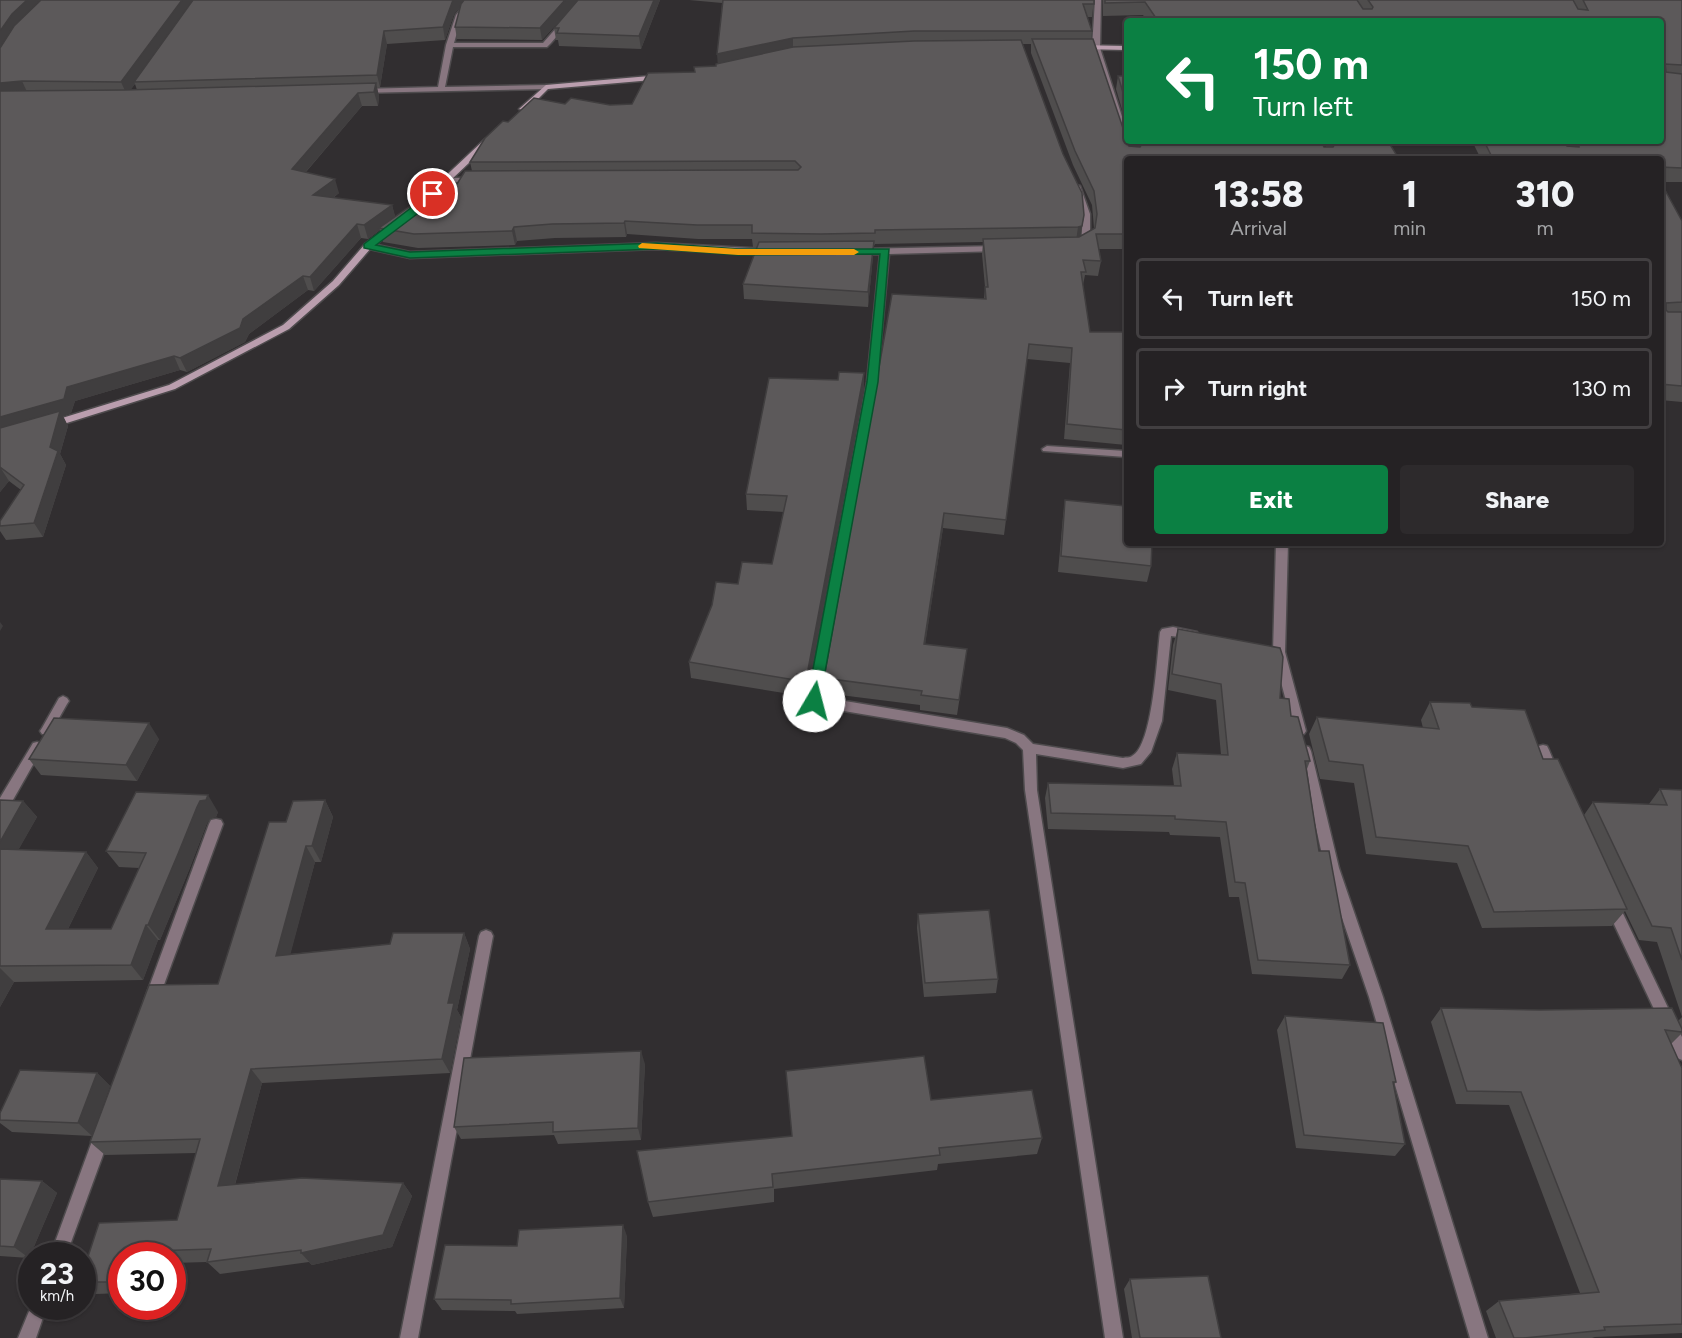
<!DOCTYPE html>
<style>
:root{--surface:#252224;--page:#2d2a2c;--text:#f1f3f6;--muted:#a3a4a6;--line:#423f41;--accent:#0b8043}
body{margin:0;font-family:Figtree,sans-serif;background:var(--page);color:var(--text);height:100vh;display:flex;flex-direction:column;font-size:22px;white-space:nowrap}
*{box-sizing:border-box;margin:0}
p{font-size:20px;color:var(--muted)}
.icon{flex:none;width:33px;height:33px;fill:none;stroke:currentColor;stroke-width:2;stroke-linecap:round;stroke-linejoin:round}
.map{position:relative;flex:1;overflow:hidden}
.details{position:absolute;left:1124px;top:156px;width:540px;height:390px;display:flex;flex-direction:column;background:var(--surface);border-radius:6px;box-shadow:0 2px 4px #0004,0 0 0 2px var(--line)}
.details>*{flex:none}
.banner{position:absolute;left:1124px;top:18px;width:540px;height:126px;border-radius:6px;box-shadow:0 2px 4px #0004,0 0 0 2px var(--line);background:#0b8043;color:#fff;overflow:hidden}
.speed{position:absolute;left:18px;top:1242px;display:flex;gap:12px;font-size:30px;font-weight:700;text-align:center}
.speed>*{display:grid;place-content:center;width:78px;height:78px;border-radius:50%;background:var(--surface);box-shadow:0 2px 4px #0004,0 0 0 2px var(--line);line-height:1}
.speed small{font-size:15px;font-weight:400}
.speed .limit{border:9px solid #d22;background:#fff;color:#111}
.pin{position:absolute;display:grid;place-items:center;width:51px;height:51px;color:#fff;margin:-26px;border:3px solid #fff;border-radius:50%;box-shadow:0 2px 6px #0007}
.me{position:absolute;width:66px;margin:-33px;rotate:8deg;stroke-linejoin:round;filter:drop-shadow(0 0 4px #0008)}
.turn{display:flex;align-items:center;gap:21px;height:126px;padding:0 30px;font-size:27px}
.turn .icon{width:78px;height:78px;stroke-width:2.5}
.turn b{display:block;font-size:42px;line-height:51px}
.eta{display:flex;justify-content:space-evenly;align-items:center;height:102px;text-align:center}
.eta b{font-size:36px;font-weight:800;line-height:42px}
.action{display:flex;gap:12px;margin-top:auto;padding:12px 30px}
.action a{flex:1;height:69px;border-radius:6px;background:var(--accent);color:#fff;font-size:24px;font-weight:800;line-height:69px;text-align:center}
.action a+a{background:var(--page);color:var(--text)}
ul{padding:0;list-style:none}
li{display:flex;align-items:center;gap:18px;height:81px;margin:0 12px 9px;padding:0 18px;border:3px solid var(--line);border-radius:6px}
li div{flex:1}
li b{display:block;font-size:22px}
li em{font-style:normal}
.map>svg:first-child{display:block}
</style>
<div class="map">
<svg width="1682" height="1338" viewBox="0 0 1682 1338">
<rect width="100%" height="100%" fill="#312e30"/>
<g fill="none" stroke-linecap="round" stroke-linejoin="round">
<defs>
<g id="street">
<path d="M468 0H475L462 15 454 43H543L581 0H588L551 43 547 47H453L445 87 546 85 550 87 549 89 358 93 357 91 361 89 438 87 446 45 456 15Z"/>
<path d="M1095 0H1101L1100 48 1126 129V141L1122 139 1092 48Z"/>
<path d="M444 178H476L480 180 476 182H447L443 180Z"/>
<path d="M1073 184 1080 186 1090 214V242L1081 247 1077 244 1082 241 1081 214 1072 186Z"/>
<path d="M368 243 410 252 656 243 770 249 774 252 770 255 656 249 410 258 365 248 364 246Z"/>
<path d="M998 246 1001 247V251L889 254 877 382 821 697 1007 728 1024 735 1033 744 1123 758C1126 757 1130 758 1132 756 1153 746 1157 655 1160 632L1162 629 1173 627 1197 632 1199 635 1193 639 1171 636 1162 721 1151 752 1141 764 1123 768 1036 754 1037 790 1123 1338H1105L1025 790 1023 750 1016 743 1005 738 814 706 810 704 808 701 867 382 880 254 857 255 853 252 857 249Z"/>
<path d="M1047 446 1126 451V457L1043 451 1042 449Z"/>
<path d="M1276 543H1288L1285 652 1306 731 1304 734H1296L1294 731 1273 652Z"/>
<path d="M63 696 67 698 69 701 67 704 50 734H42L40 731 42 728 59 698Z"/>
<path d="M37 742 41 743 43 747 5 814 0 815V798L33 743Z"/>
<path d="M1543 745 1547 746 1549 750 1559 774 1558 778 1553 779 1548 778 1547 774 1537 750 1539 746Z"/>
<path d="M1305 746 1309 747 1311 751 1339 868 1383 997 1488 1338H1470L1369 997 1325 868 1299 751 1301 747Z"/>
<path d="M216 819 221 820 223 824 158 1001 156 1006 151 1008 146 1006 144 1001 209 824 211 820Z"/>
<path d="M1612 899 1617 901 1682 1037V1060L1677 1058 1605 905 1607 901Z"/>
<path d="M486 930 491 932 493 936 418 1338H400L479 936 481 932Z"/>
<path d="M103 1125 109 1128 111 1133 66 1256H50L95 1133 97 1128Z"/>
<path d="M32 1304V1306H47L36 1338H18Z"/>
</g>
<g id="secondary">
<path d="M1078 45 1126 46V50L1081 49H1078Z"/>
<path d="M661 75 665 77 664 79 548 89 526 111 519 109 546 85Z"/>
<path d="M485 139 492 141 410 219H404V215Z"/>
<path d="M390 226 397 228 371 248 339 285 289 329 175 389 54 427H46L45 425 46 423 169 385 283 325 333 281 365 244Z"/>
</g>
</defs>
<use href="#street" stroke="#4e4b4d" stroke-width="3"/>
<use href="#secondary" stroke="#4e4b4d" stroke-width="3"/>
<use href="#street" fill="#887680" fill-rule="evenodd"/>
<use href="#secondary" fill="#ba9eae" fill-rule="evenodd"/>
</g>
<g fill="#4f4d4d" fill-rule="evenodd">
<path d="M0 0H578L542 40 457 39 455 27 461 6 454 14 445 40 387 44 380 87 377 88 379 96 378 106H362L306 172 339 193 333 198 392 205 395 217 441 210 472 171 470 162 508 122 565 104 610 105 632 104 695 72 716 66 718 63 722 3 689 0H1094L1092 17H1087L1092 31 1091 39 1129 146H1135L1133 141H1321L1324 147H1326L1324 141H1388L1399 159H1126V249H1099L1101 261 1098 276 1085 275 1083 285 1090 332H1126V445L1064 439 1070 363 1027 359 1004 535 943 528 925 644 965 664 957 715 920 710V705L824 693V678L984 299 985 287 982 254 983 242 875 244 874 246 868 307 744 299 743 284 757 247H753L752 239H698L627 234 626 237 555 238 517 241 515 245 418 248 383 242 380 230 368 239 361 238 314 291 308 290 249 334 245 342 187 372 180 370 75 401 71 413 63 416 68 426 60 454 66 465 43 537 6 540 0 531V521L21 490 9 481 0 492ZM1022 44H1031V53L1073 165 1092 205 1094 228 1081 236 1084 215ZM135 84 137 90H130Z"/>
<path d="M578 0H660L641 49 559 46 558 40H556L554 28Z"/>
<path d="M1103 0H1682V182H1661L1682 221V402L1660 400V159H1481L1472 141H1660V21H1147L1143 15 1103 16Z"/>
<path d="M1118 76H1126V123L1116 89Z"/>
<path d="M864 373V388L808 691 798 689 796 695 691 678 689 662 738 584 772 564 784 512 747 510 746 494 838 380Z"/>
<path d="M1065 500 1151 566 1147 582 1058 572 1063 516Z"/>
<path d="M1178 629 1280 698 1291 716 1310 761 1307 769 1319 851 1350 965 1342 979 1252 974 1239 897H1229L1220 837 1170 835 1169 832 1048 829 1045 798 1048 783 1174 786 1172 769 1177 753 1221 755 1216 700 1168 690 1173 645Z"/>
<path d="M1430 702 1472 707 1543 759 1584 815 1593 802 1649 804 1660 789 1682 790V1017L1657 942 1639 940 1625 911 1612 926 1482 928 1457 863 1366 854 1354 783 1320 779 1309 734 1317 717 1423 728 1421 720Z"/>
<path d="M159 739 137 781 41 775 29 759Z"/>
<path d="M0 800 23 801 37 817 18 850 86 852 98 868 68 929H111L139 868 119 867 106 851 218 812 216 817 211 818 207 823 189 870 160 940H158L143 980 14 982 0 1007Z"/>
<path d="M325 800 333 817 321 862H315L290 954 390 944 464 933 470 949 457 1010 461 1017 450 1073 262 1083 235 1185 403 1183 412 1196 392 1247 312 1265 309 1262 220 1274 207 1262 172 1263V1256H122V1293L96 1294 82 1284V1275L177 1220 196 1153 105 1155 90 1142 218 984 286 822Z"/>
<path d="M918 914 998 979 996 993 924 997 917 928Z"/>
<path d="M1441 1008 1678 1021 1682 1017V1033L1671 1044 1682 1068V1333L1595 1337 1592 1338H1496L1486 1311 1499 1301 1580 1293 1509 1105 1456 1104 1431 1022Z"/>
<path d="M1285 1016 1396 1082 1394 1085 1405 1144 1395 1156 1296 1148 1277 1030Z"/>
<path d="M645 1064 641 1140 558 1144 554 1135 461 1139 454 1127Z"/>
<path d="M97 1073 110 1086 92 1136 12 1132 0 1123V1113Z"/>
<path d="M931 1100 1042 1138 1037 1154 938 1164 937 1170 774 1189V1202L653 1217 648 1202Z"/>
<path d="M0 1179 42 1181 57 1193 29 1258 0 1256Z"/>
<path d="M627 1236 624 1308 517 1314 515 1311 442 1310 434 1299 517 1246Z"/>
<path d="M1130 1279 1221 1338H1132L1124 1289Z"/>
</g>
<g fill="#403e3f">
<path d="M27 0H46L0 52V31L12 14Z"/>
<path d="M182 0H195L134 82 135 84 127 95 121 82Z"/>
<path d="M453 0H466L454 14 445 40 443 27Z"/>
<path d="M565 0H578L542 40 540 28Z"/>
<path d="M654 0H660L641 49 639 36Z"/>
<path d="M384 31 387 44 380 87 377 75Z"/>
<path d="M793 38V52L718 68 717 54Z"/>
<path d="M22 81 28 94 0 96V83Z"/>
<path d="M376 83 379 96 378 106 374 92Z"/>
<path d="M358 93 362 106 297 182 292 169Z"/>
<path d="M335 179 339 193 318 209 313 195Z"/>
<path d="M392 205 396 219 379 228 380 230 368 239 364 225Z"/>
<path d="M1084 215 1080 239 1076 241 1078 227Z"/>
<path d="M625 221 627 234 626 237 624 223Z"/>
<path d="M357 224 361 238 314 291 310 277Z"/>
<path d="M514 227 517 241 515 245 512 231Z"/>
<path d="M874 241 873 256 868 307V292Z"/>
<path d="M303 276 308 290 249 334 245 342 187 372 180 358 243 319Z"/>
<path d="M174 356 180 370 75 401 71 413 63 416 68 426 60 454 66 465 43 537 34 523 56 457 0 434V417L67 387Z"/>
<path d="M864 373V388L808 691 807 675Z"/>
<path d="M0 467 9 481 0 492Z"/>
<path d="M944 513 943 528 923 659 924 644Z"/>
<path d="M0 622 3 626 0 631Z"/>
<path d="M797 674 798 689 796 695 795 680Z"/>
<path d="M149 723 159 739 137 781 126 765Z"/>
<path d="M208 795 218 812 216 817 211 818 207 823 189 870 160 940 148 925 197 807 200 801Z"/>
<path d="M325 800 333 817 321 862 312 846Z"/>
<path d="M23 801 37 817 10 865 0 854V842Z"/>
<path d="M306 846 315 862 286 971 276 956Z"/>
<path d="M86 852 98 868 60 945 46 929Z"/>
<path d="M146 925 158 940 143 980 131 965Z"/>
<path d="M464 933 470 949 457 1010 461 1017 450 1073 442 1059 448 1003Z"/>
<path d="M0 968 14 982 0 1007Z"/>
<path d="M641 1051 645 1064 641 1140 638 1128Z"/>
<path d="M251 1069 262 1083 231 1199 218 1186Z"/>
<path d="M97 1073 110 1086 92 1136 78 1123Z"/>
<path d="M42 1181 57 1193 29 1258 14 1247Z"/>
<path d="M403 1183 412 1196 392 1247 312 1265 301 1253Z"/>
<path d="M623 1225 627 1236 624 1308 620 1298Z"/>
<path d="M121 1252 125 1256H122V1290L111 1282Z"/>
</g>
<g fill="#5c595a" stroke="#403e3f" stroke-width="1.5">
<path d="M0 0H27L12 14 0 31Z"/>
<path d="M41 0H182L121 82 22 81 0 83V48L14 26Z"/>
<path d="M193 0H453L443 27 384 31 377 75 134 82Z"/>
<path d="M464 0H565L540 28 455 27 461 4Z"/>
<path d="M578 0H654L639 36 557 33 559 28H554Z"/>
<path d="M723 0H1094V4H1083L1092 31H914L793 38 717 54Z"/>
<path d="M1105 0H1357L1363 9H1372L1373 7 1368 0H1573L1578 9 1588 10 1583 0H1682V65L1665 64 1666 72 1682 74V168L1660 167V159H1493L1484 141H1564L1567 146 1579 147V144L1577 141H1660V21H1158L1145 2 1105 3Z"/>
<path d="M1032 39H1093L1126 137V141H1128L1129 146 1140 147 1142 144 1141 141H1321L1324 147H1333L1335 144 1334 141H1388L1399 159H1126V234H1096L1101 261 1083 260 1086 272H1081L1090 332H1126V430L1067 424 1072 348 1029 344 1006 520 944 513 924 644 967 649 959 700 921 695 922 691 824 678 892 294 986 299 985 287H988L983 239 1079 237 1095 228 1097 214 1094 191 1075 151Z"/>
<path d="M1021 40 1063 154 1082 193 1084 215 1082 226 1078 227 875 230V233L821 234 752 233V225H697L625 221 624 223 552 224 514 227 512 231 414 234 379 228 409 207 441 210 465 171 798 170 801 167 795 161 470 162 485 138 503 121 508 122 534 98 565 104 571 98 610 105 632 104 648 73 695 72 694 67 716 66V64L793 47 914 41Z"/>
<path d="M1118 76H1126V102Z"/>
<path d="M376 83 374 92 358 93 292 169 335 179 313 195 392 205 364 225 357 224 310 277 303 276 243 319 240 328 180 358 174 356 67 387 64 399 0 417V91L125 90Z"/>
<path d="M1660 181 1682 221V302L1666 303V310L1668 312H1682V386L1660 384Z"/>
<path d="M874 241 868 292 743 284 759 242Z"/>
<path d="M839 372 864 373 807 675 797 674 795 680 689 662 712 605 716 582 738 584 742 562 772 564 787 496 746 494 769 378 838 380Z"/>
<path d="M60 411 50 447 58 451 34 523 0 526V521L24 485 0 467V428Z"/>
<path d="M1065 500 1126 506V543H1152L1151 566 1061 556Z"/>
<path d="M1178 629 1280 648 1283 657 1280 698 1289 699 1291 716 1298 717 1310 761H1305L1319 851H1329L1350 965 1258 960 1245 883 1235 882 1226 822 1175 819V816L1051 813 1048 783 1181 786 1177 753 1228 755 1221 684 1172 674Z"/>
<path d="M1430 702 1470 703 1472 707 1525 710 1543 759H1558L1627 909 1494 912 1468 846 1376 837 1363 765 1329 761 1317 717 1439 729Z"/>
<path d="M54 718 149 723 126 765 29 759Z"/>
<path d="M1660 789 1682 790V960L1671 928 1652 926 1593 802 1667 805Z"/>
<path d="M136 792 208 795 206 800 200 801 197 807 178 854 148 925H146L131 965 0 966V849L86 852 46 929H111L146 853 106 851Z"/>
<path d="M0 800 23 801 0 842Z"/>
<path d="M325 800 312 846H306L276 956 390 944 393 933H464L448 1003H454L442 1059 251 1069 218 1186 302 1178 403 1183 383 1235 301 1253V1250L207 1262 211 1249 121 1252 111 1282H82V1275L99 1223 177 1220 200 1139 90 1142 149 985 218 984 269 822H286L293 801Z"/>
<path d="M989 910 998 979 925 983 918 914Z"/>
<path d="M1441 1008 1540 1010 1672 1008 1682 1029V1032L1665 1030 1682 1068V1324L1604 1327 1605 1330 1523 1338H1514L1499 1301 1599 1292 1521 1092 1467 1091Z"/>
<path d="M1285 1016 1383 1023 1396 1082H1393L1405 1144 1304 1135Z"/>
<path d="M641 1051 638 1128 553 1132V1122L454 1127 464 1058Z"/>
<path d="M924 1056 931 1100 1032 1090 1042 1138 939 1148 940 1155 772 1174 773 1187 648 1202 637 1151 792 1136 786 1071Z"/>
<path d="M20 1070 97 1073 78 1123 0 1120V1113Z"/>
<path d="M0 1179 42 1181 14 1247 0 1246Z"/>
<path d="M623 1225 620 1298 511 1304V1300L434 1299 445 1245 517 1246 519 1230Z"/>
<path d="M1208 1276 1221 1338H1140L1130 1279Z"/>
</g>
<path fill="#0b8043" stroke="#07532c" stroke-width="1.5" d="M433 191 437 194 421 211 376 245 410 252 656 243 738 249H889L878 382 819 705 814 706 807 701 867 382 880 254 738 255 656 249 410 258 364 248V244Z"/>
<path fill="#f59e0b" d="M642 243 738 249H854L859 252 854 255H738L639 248 638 246Z"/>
</svg>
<div class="speed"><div>23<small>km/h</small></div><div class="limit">30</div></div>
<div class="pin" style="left:433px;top:194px;background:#d93025"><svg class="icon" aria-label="arrive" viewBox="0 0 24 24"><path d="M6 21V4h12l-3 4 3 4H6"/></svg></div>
<svg class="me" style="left:814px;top:701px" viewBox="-20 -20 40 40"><circle r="19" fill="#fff"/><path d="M0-13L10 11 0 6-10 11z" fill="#0b8043"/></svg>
<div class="banner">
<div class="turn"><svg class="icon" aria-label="left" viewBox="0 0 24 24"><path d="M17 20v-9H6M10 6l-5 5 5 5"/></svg><div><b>150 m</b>Turn left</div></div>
</div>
<section class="details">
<div class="eta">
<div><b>13:58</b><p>Arrival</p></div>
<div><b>1</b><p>min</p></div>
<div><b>310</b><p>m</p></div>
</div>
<ul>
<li><svg class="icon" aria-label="left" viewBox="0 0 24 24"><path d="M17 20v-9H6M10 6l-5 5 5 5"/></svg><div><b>Turn left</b></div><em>150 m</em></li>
<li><svg class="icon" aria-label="right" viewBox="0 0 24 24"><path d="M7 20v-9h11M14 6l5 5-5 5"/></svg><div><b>Turn right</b></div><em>130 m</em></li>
</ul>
<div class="action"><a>Exit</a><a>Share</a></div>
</section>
</div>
